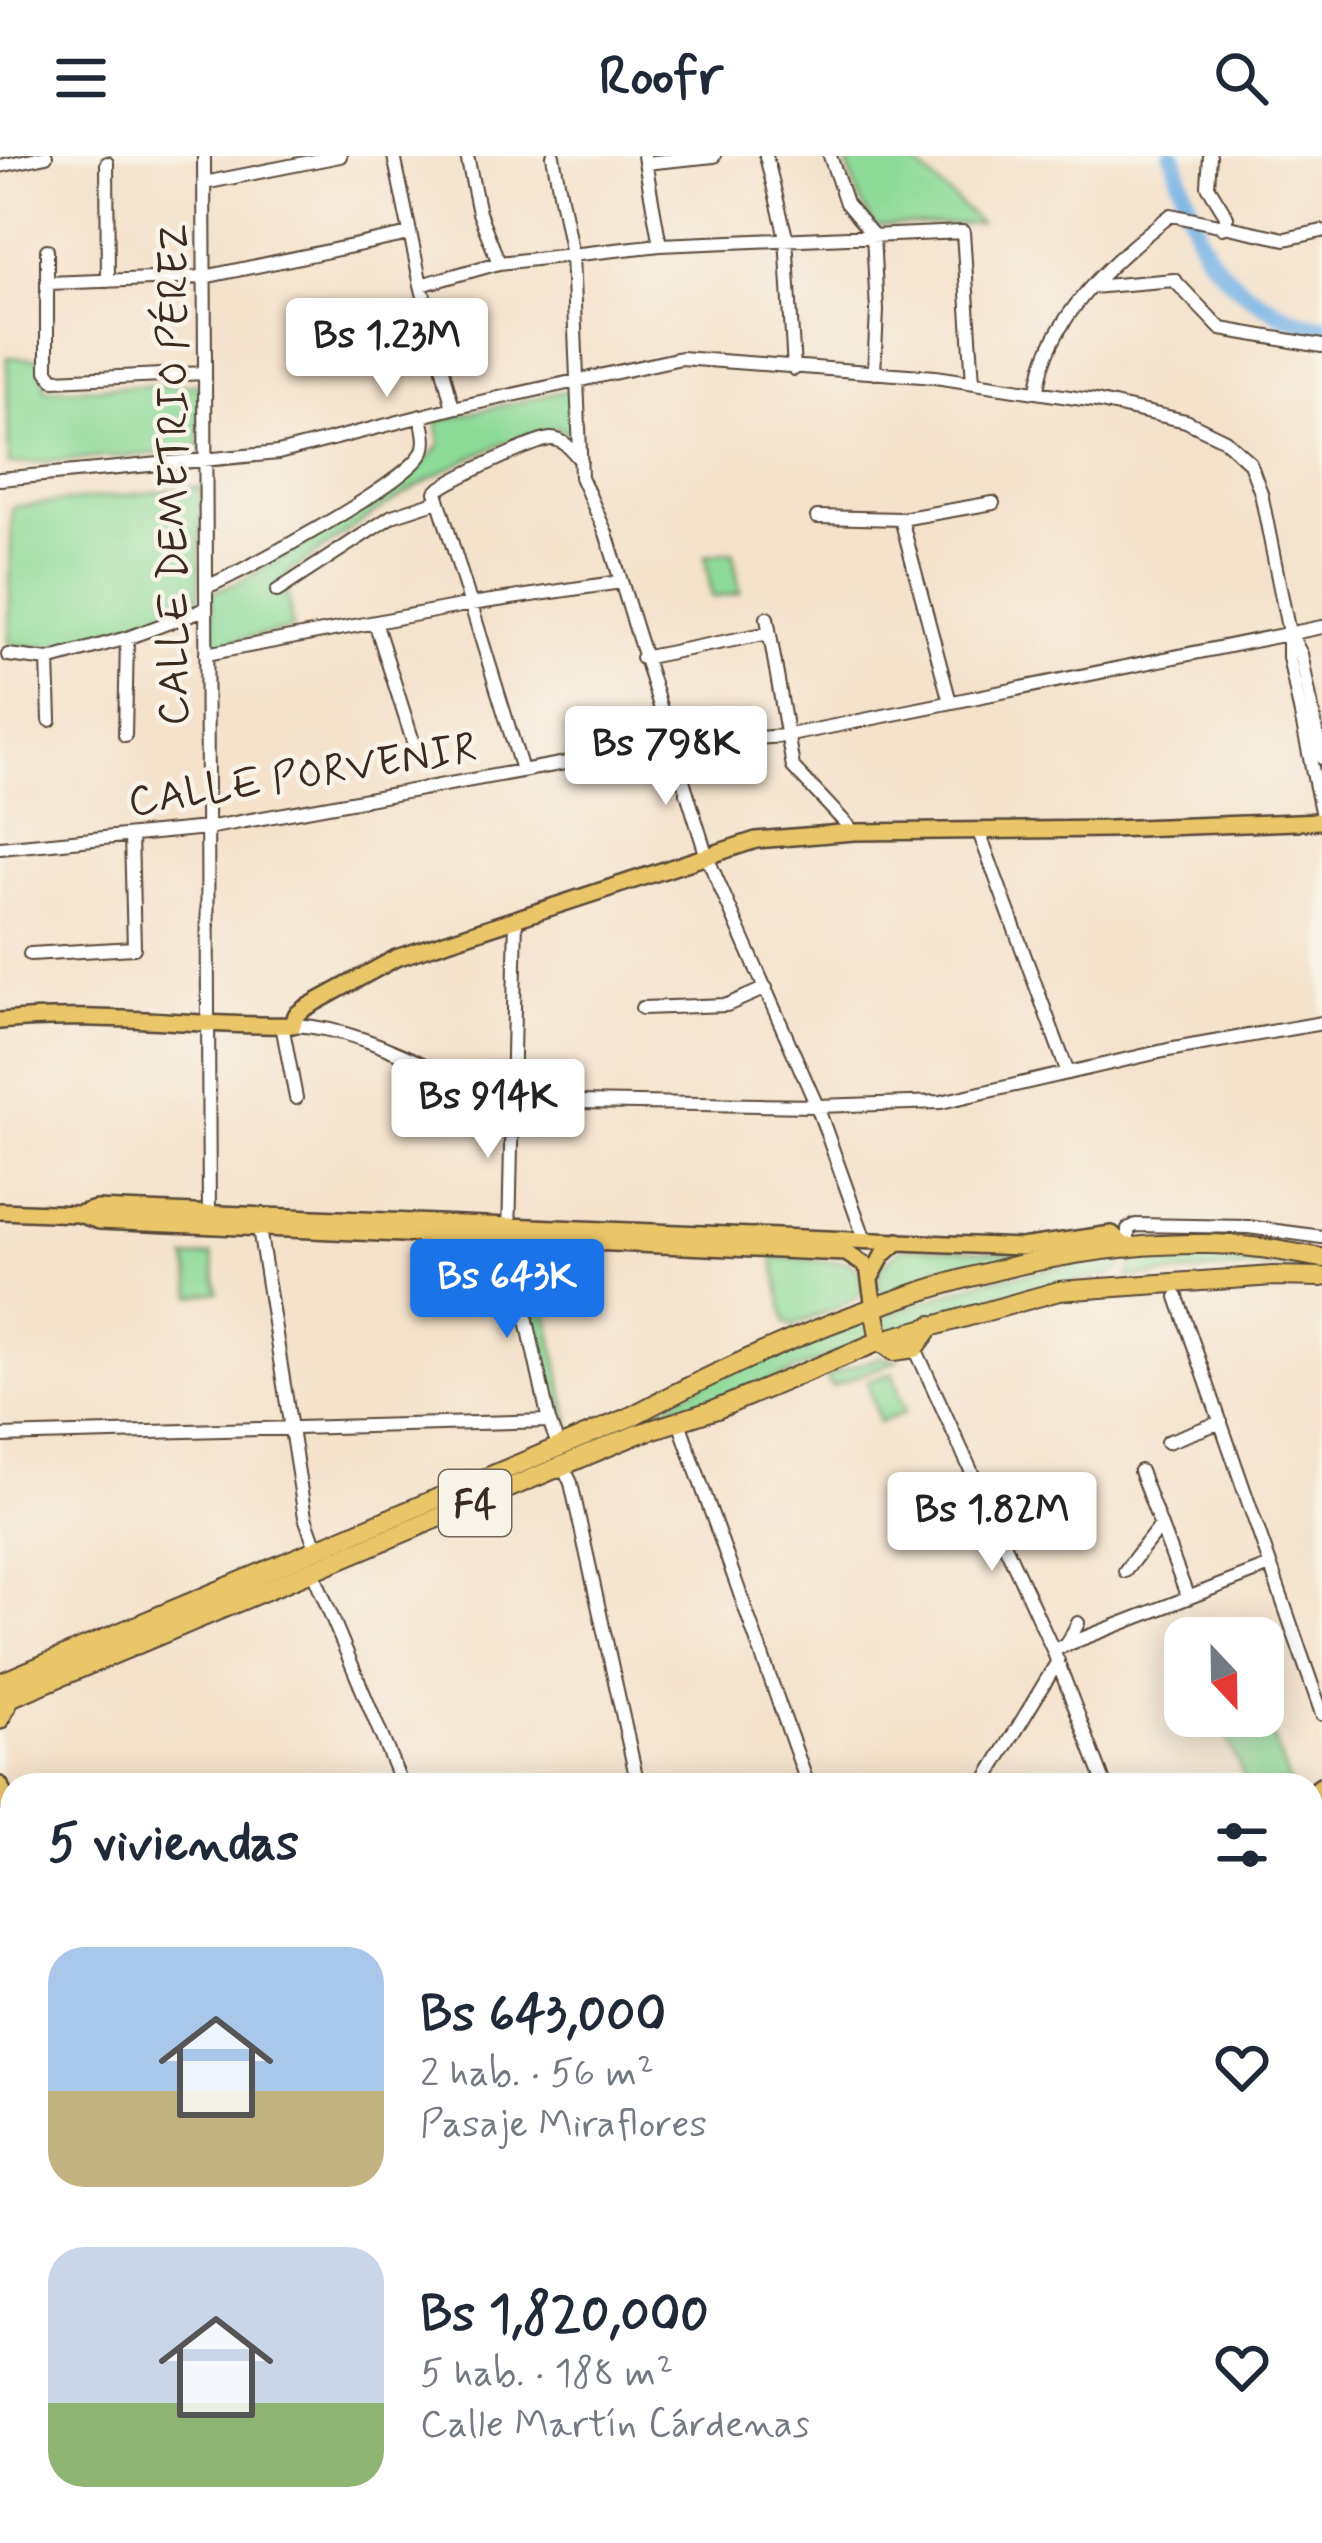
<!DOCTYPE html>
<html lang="es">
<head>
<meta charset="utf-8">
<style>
	body { margin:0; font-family:Mynerve,sans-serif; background:#f6f6f7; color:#1f2937; height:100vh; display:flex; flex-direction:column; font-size:45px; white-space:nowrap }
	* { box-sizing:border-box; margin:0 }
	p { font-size:39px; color:#747a83 }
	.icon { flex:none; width:66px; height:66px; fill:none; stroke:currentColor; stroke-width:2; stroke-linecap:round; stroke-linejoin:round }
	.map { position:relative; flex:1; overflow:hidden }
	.details { position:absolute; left:0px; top:1617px; width:1323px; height:771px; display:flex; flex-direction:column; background:#fff; border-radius:36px 36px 0 0; box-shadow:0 6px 30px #0003 }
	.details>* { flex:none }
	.needle { width:78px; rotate:158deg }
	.fabs { position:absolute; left:1164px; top:1461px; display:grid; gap:24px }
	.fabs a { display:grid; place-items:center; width:120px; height:120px; border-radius:24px; background:#fff; box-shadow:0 6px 30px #0003; font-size:60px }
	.price { position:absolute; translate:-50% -102px; padding:0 27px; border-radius:12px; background:#fff; color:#222; font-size:39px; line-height:78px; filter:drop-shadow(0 3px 6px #0008) }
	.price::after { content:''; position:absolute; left:50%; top:72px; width:36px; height:27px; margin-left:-18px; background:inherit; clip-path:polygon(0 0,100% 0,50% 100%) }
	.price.current { background:#1a73e8; color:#fff }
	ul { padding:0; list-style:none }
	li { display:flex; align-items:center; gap:36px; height:300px; padding:0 48px }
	li span { display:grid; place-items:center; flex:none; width:336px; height:240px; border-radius:36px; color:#555 }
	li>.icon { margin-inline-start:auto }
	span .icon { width:144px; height:144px; fill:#fffc; stroke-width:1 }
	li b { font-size:51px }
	h2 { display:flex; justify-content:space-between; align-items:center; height:144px; padding:0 48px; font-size:51px }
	header { display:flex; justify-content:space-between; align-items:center; height:156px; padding:0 48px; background:#fff; font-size:54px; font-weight:800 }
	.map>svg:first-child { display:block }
</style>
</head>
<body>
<header><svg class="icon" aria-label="menu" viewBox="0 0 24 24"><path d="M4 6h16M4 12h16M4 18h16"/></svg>Roofr<svg class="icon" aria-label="search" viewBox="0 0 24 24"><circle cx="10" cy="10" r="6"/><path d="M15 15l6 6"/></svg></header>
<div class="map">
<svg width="1322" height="2387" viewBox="0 0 1322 2387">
	<defs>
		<pattern id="sand-dots" width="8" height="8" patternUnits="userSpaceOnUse" patternTransform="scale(3)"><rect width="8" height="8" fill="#eeda9e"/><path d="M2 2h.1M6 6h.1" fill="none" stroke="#cdbb88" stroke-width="1.8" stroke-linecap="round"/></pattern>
		<pattern id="garden-dots" width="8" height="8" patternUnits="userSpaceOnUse" patternTransform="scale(3)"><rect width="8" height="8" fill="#8dda98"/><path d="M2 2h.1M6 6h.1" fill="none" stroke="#7bbb83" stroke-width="1.8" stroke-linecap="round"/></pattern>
	</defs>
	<rect width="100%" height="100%" fill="#f7f3e8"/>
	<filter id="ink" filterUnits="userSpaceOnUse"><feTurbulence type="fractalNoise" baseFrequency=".00833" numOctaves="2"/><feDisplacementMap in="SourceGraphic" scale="24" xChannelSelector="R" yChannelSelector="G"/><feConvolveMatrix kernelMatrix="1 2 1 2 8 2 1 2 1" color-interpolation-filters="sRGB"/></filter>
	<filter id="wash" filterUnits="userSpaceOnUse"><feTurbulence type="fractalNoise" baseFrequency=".004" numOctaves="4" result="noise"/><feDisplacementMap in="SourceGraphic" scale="48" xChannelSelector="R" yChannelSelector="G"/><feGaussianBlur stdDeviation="2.7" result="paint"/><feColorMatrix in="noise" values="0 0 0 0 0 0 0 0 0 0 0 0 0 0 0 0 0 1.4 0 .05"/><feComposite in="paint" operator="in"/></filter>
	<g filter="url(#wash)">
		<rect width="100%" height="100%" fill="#f4e2cb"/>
		<!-- green -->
		<path fill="#8dda98" stroke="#64825b" stroke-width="3" d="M844,0H907L980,67L875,70L860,45Z
			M7,201L43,203L45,233L201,228L199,295L9,308Z
			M568,234L574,286L558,271C456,294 370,360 286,419L292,473L213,489L212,436L238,427L407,325L440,289L437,265Z
			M201,331L199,447L52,492L9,488L12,351Z
			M733,396L740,437L712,442L705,400Z
			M911,1091L1041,1098L879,1142L880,1111L902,1092Z
			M521,1093L535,1094L570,1270L561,1272L556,1264Z
			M1219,1095L1322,1107V1113L1268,1110L1128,1122L1135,1098Z
			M212,1099L218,1136L193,1140L187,1103Z
			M1123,1099L1124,1108L1112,1119L1054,1129L883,1178V1163L888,1158L983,1125Z
			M773,1102L848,1106L860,1117L862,1136L850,1146L793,1170L786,1167Z
			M868,1159L873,1182L722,1245L634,1272L632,1268L706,1226Z
			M893,1217L905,1257L879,1266L867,1225Z
			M1263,1553L1290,1629H1247L1218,1560H1263Z
			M1322,1656V1746L1311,1758V1663Z"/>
		<!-- sand -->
		<path fill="url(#sand-dots)" stroke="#94825e" stroke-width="3" d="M1322,1746V1826L1311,1832V1758Z
			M12,2287V2349L0,2372V2306Z"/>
		<!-- garden -->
		<path fill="url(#garden-dots)" stroke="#64825b" stroke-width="3" d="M879,1201L898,1204L831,1231L826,1220Z"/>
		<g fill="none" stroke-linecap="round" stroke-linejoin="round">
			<!-- river -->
			<path stroke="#72b1e5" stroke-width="18" d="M1173,0C1183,29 1190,61 1203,89C1218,123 1285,169 1322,170
				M1311,1802L1322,1795
				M0,2342L12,2322"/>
		</g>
	</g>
	<g filter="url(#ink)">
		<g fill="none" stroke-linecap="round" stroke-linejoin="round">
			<!-- minor casing -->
			<g stroke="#574638" stroke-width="16">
				<path id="minor" d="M204,0L209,1067
					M394,0L421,129L453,252
					M467,0L479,57L499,107
					M553,0L572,99L581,321L606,377L707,701L817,950L865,1084
					M644,0L660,89
					M766,0L786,81L794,213
					M830,0L846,47L873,79L877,155L874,217
					M1210,0L1208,30L1227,61L1222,72
					M107,7L108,125
					M645,7L714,0
					M0,10L46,0
					M204,27L340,0
					M47,94V215L54,224L205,217
					M48,127L204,121L410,78
					M421,129L499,107L660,89L963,76L973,226
					M1091,131L1174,124L1221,173L1322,190
					M1038,235C1045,163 1117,100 1171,59L1285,83L1322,75
					M0,323L278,297L453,252L681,202L935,221L1096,245L1186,265L1225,284L1250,307L1261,337L1289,477V501L1322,660
					M817,361L901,363L993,347
					M901,363L950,546
					M206,431C245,415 404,329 422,297C428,286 423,272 421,260
					M277,435L392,360L438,345
					M767,462L793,611L854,676
					M375,466L416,595
					M1290,478L1301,498L1322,602
					M206,498L471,448L621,426
					M8,499L48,504L127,482L205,453
					M642,502L769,477
					M48,504L50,564
					M125,579L127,482
					M522,614L436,336C444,326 538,283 551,283C565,283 573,296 581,305
					M979,676L1068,917
					M0,692L207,672L670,588L785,580L1322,471
					M516,761L509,1082L549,1265L559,1291
					M30,798L134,792L131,680
					M642,852L727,849L766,832
					M282,869L296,942
					M293,869C374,873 438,923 514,945L817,950L941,946L1168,894L1322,867
					M258,1066L305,1361L317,1395
					M1128,1093V1073L1136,1069L1248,1071L1322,1081
					M1177,1141L1322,1558
					M915,1192L1053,1494L1105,1629
					M679,1266L808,1629
					M0,1280L549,1265
					M1167,1286L1221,1266
					M563,1310L571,1327L638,1629
					M1140,1315L1188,1442
					M1125,1415L1159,1371
					M313,1416L402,1629
					M1067,1488L1078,1467
					M1053,1494L1270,1410
					M983,1629L1058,1505
					M1311,1875L1322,1869
					M0,1949L12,1988
					M0,2022L12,2018
					M0,2247L12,2233
					M0,2349L12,2346
					M120,2376L125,2387
					M707,2376L709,2387
					M821,2376L857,2384L877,2376
					M1108,2376L1137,2387
					M91,2387L111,2376"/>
			</g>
			<!-- major casing -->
			<g stroke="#574638" stroke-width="20">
				<path id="major" d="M0,865C98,855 195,871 293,869L296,859L305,852L396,802L756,684L854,676L1109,673L1322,665
					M0,1055L78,1058L99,1065L846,1097L868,1111L874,1152
					M78,1058L96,1053L1021,1091L1112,1078L1128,1093
					M871,1121L883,1099L899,1085
					M0,1565L8,1550L2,1535
					M0,1629L12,1660
					M1311,1637L1322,1629
					M1311,1654L1322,1647
					M360,2376L361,2387"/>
			</g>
			<!-- highway casing -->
			<g stroke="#574638" stroke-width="22">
				<path id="highway" d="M874,1152L880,1185L894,1195L915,1192L932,1169
					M0,1527L630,1261C797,1172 1011,1085 1204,1088C1244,1088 1283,1095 1322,1102
					M0,1546L638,1278L717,1253L880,1185L1059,1135L1273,1120L1322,1121"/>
			</g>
			<!-- minor -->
			<use href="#minor" stroke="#fff" stroke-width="12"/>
			<!-- major -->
			<use href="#major" stroke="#eac669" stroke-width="15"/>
			<!-- highway -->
			<use href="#highway" stroke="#eac669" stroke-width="18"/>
		</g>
	</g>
	<g text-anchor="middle" stroke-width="9" stroke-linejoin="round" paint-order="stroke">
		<!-- shield labels -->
		<rect fill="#f7f3e8" stroke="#73665b" stroke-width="3" x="439" y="1314" width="72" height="66" rx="9"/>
		<g font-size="39" font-weight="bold" fill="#3b2a1e">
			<text x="475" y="1361">F4</text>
		</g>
		<!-- street labels -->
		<g font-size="42" fill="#3b2a1e" stroke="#f7f3e8">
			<text transform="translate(172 319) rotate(-90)" y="15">CALLE DEMETRIO PÉREZ</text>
			<text transform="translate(302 617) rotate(-9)" y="15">CALLE PORVENIR</text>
		</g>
	</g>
</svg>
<div class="fabs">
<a><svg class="needle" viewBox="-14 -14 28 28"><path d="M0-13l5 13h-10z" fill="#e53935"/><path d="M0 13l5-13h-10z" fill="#747a83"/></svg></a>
</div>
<b class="price" style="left:387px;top:244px">Bs 1.23M</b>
<b class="price" style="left:666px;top:652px">Bs 798K</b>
<b class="price" style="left:488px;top:1005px">Bs 914K</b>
<b class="price current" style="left:507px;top:1185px">Bs 643K</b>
<b class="price" style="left:992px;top:1418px">Bs 1.82M</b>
<section class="details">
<h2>5 viviendas<svg class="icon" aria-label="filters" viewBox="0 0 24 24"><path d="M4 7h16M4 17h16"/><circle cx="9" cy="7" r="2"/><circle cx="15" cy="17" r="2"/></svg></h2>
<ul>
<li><span style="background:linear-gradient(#a9c7e8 60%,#c2b280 0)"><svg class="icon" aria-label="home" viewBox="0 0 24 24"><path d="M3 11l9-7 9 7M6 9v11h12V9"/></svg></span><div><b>Bs 643,000</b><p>2 hab. · 56 m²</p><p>Pasaje Miraflores</p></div><svg class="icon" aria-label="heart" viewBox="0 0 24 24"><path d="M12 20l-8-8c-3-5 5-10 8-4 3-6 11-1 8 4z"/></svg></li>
<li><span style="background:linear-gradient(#c9d6e8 65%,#8fb573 0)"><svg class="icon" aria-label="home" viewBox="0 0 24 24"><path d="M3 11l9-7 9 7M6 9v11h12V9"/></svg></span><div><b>Bs 1,820,000</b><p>5 hab. · 188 m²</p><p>Calle Martín Cárdenas</p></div><svg class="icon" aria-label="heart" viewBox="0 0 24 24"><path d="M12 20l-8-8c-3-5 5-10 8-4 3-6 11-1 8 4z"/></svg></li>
</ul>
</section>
</div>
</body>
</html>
